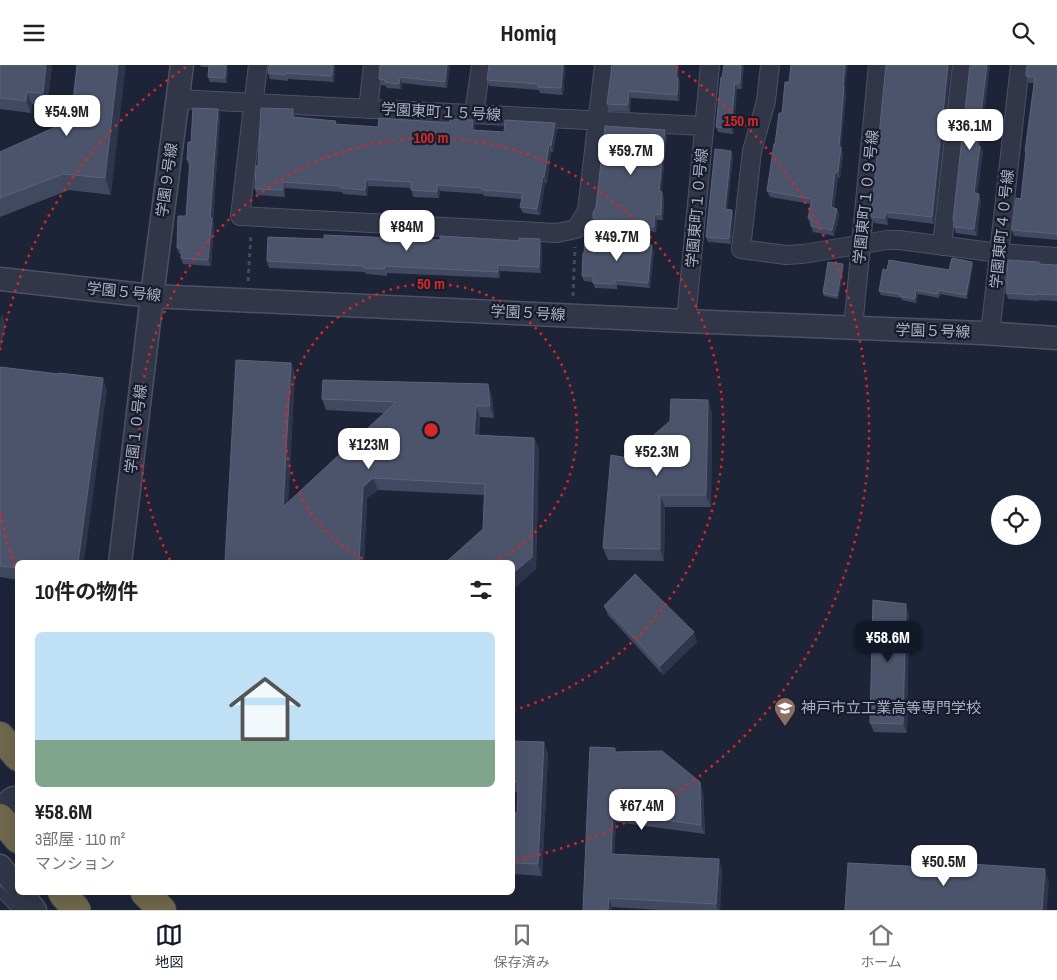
<!DOCTYPE html>
<html lang="ja">
<head>
<meta charset="utf-8">
<style>
	body { margin:0; font-family:"Archivo Narrow","Noto Sans JP",sans-serif; background:#f6f6f6; color:#202124; height:100vh; display:flex; flex-direction:column; font-size:19px; white-space:nowrap }
	* { box-sizing:border-box; margin:0 }
	p { font-size:16px; color:#757577 }
	.icon { flex:none; width:28px; height:28px; fill:none; stroke:currentColor; stroke-width:2; stroke-linecap:round; stroke-linejoin:round }
	.map { position:relative; flex:1; overflow:hidden }
	.side { position:absolute; left:15px; top:495px; width:500px; height:335px; display:flex; flex-direction:column; background:#fff; border-radius:8px; box-shadow:0 5px 20px #0002 }
	.side>* { flex:none }
	.buttons { position:absolute; left:991px; top:430px; display:grid; gap:10px }
	.buttons a { display:grid; place-items:center; width:50px; height:50px; border-radius:50%; background:#fff; box-shadow:0 5px 20px #0002; font-size:25px }
	.price { position:absolute; translate:-50% -42px; padding:0 11px; border-radius:10px; background:#fff; color:#222; font-size:16px; line-height:32px; filter:drop-shadow(0 1px 2px #0008) }
	.price::after { content:''; position:absolute; left:50%; top:30px; width:15px; height:11px; margin-left:-8px; background:inherit; clip-path:polygon(0 0,100% 0,50% 100%) }
	.price.on { background:#111827; color:#fff }
	ul { padding:0; list-style:none }
	li { display:grid; align-content:center; gap:10px; height:265px; padding:0 20px }
	li span { display:grid; place-items:center; height:155px; border-radius:8px; color:#555 }
	li>.icon { margin-inline-start:auto }
	span .icon { width:90px; height:90px; fill:#fffc; stroke-width:1 }
	li b { font-size:21px }
	h2 { display:flex; justify-content:space-between; align-items:center; height:60px; padding:0 20px; font-size:21px }
	header { display:flex; justify-content:space-between; align-items:center; height:65px; padding:0 20px; background:#fff; font-size:22px; font-weight:700 }
	.dock { display:flex; justify-content:space-around; align-items:center; height:70px; border-top:1px solid #e0e0e0; background:#fff; font-size:14px; color:#757577 }
	.dock a { display:grid; justify-items:center; gap:2px }
	.dock .on { color:#111827 }
	.map>svg:first-child { display:block }
</style>
</head>
<body>
<header><svg class="icon" aria-label="menu" viewBox="0 0 24 24"><path d="M4 6h16M4 12h16M4 18h16"/></svg>Homiq<svg class="icon" aria-label="search" viewBox="0 0 24 24"><circle cx="10" cy="10" r="6"/><path d="M15 15l6 6"/></svg></header>
<div class="map">
<svg width="1057" height="845" viewBox="0 0 1057 845">
	<rect width="100%" height="100%" fill="#1d2438"/>
	<g fill="none" stroke-linecap="round" stroke-linejoin="round">
		<!-- service casing -->
		<g stroke="#4c5164" stroke-width="11">
			<path id="service" d="M0,827L16,843V845"/>
		</g>
		<!-- minor casing -->
		<g stroke="#4c5164" stroke-width="20">
			<path id="minor" d="M258,0L240,151L557,168L576,164L587,146L604,0
				M770,0L766,36L752,86L741,184L786,190L803,189L887,175H899L999,188L1057,192
				M178,34L704,61
				M368,44L373,0
				M474,49L481,0
				M942,181L962,0
				M686,256L710,0
				M853,263L878,0
				M990,269L1020,0"/>
		</g>
		<!-- tertiary casing -->
		<g stroke="#4c5164" stroke-width="25">
			<path id="tertiary" d="M0,214L152,231L686,256L983,268L1057,273
				M120,498L152,231L182,0
				M0,744L13,733H18
				M0,801L18,823
				M21,828L35,845"/>
		</g>
		<!-- motorway casing -->
		<g stroke="#393e50" stroke-width="30">
			<path id="motorway" d="M0,671L18,692
				M0,753L18,774
				M145,828L162,845"/>
		</g>
		<!-- path -->
		<path stroke="#3d4f57" stroke-width="3" stroke-dasharray="4 4" stroke-linecap="butt" d="M248,216L251,169
			M573,231L575,182"/>
		<!-- service -->
		<use href="#service" stroke="#313748" stroke-width="9"/>
		<!-- minor -->
		<use href="#minor" stroke="#313748" stroke-width="18"/>
		<!-- tertiary -->
		<use href="#tertiary" stroke="#313748" stroke-width="22"/>
		<!-- motorway -->
		<use href="#motorway" stroke="#6f684d" stroke-width="28"/>
		<!-- motorway-bridge casing -->
		<g stroke="#393e50" stroke-width="30" stroke-linecap="butt">
			<path id="motorway-bridge" d="M62,828L77,845"/>
		</g>
		<!-- motorway-bridge -->
		<use href="#motorway-bridge" stroke="#6f684d" stroke-width="28"/>
	</g>
	<!-- wall -->
	<path fill="#414961" d="M0,0H52L47,40L32,39L31,48L0,44Z
		M77,0L111,130L69,125L0,152V87L71,55Z
		M200,0H228L227,18L210,17L208,12L209,2H201Z
		M269,0H335L334,17L288,14V16L270,14L268,8Z
		M380,0H450L447,23L402,18L401,24L387,23L386,21L381,20L379,14Z
		M564,0L565,3L563,30L540,28L539,25L489,21L487,15Z
		M612,0H679V14L680,19L679,36L631,33L630,47L609,46L607,39Z
		M724,0H744L742,24H737L733,69L718,67L716,62Z
		M886,0H951L934,159L888,153V160L874,158L871,152Z
		M970,0H990L980,81L983,87L977,129L981,135L977,171L956,168L954,162V158L953,155Z
		M1057,0V175L1014,171L1012,165L1021,134L1026,89L1025,86L1034,18H1029L1026,11Z
		M789,17L845,25L846,27L841,83L843,88L840,113L838,112L834,143L837,144L839,150L834,171L813,167L811,161V160L810,159L808,153L811,139L770,132L767,126L775,79Z
		M218,44L220,50L213,156L214,159L211,201L183,199L181,193V189H179L177,183L186,151L190,101H189L187,95L191,77Z
		M293,44L295,53L337,59L378,62L475,61V65L504,67L555,58L557,64L553,87H551L547,118H545L540,150L523,148L520,142L522,134L484,131L483,129L440,126L439,133L413,132L411,123L368,121L367,131L343,129L342,127L285,123V132L257,130L255,124L258,101Z
		M667,70L661,127L664,132L663,155H657L656,167L595,158L593,153Z
		M731,86L733,91L727,144L733,149L731,179L708,177L706,172Z
		M542,181L541,208L500,206V213L387,208V211L366,209L365,207L269,203L267,196Z
		M654,186L650,223L617,220V224L595,223L593,217L584,216L582,211Z
		M972,197L973,201L967,234L940,229L939,233L918,229L916,238L902,235L901,233L881,230L879,226L949,205Z
		M1039,199L1057,200V236L1039,235V236L1008,234L1006,228Z
		M844,202L838,234L824,231L823,228Z
		M291,298L295,310L288,437L384,348L326,345L322,334L492,331L494,353L480,352L479,370L534,373L539,384L536,504L512,525V498L483,464L484,430L378,425L367,433L364,498H225Z
		M0,302L107,325L18,498V515L0,512Z
		M712,347L711,442H665L664,496L608,495L603,483L627,393Z
		M604,541L697,577L663,610L608,550Z
		M909,548L907,668L874,667L870,658Z
		M512,676L548,689L542,811L512,809V747L517,748L518,727L512,726Z
		M617,687L703,726L705,769L616,757L614,789L722,803L720,845H661L612,842V845H583Z
		M456,828H495V830Z"/>
	<!-- shaded-wall -->
	<path fill="#2e354c" d="M46,0H52L47,40L43,28Z
		M118,0H126L111,130L105,113Z
		M226,0H228L227,18L225,13Z
		M333,0H335L334,17L332,11Z
		M447,0H450L447,23L445,17Z
		M563,0H564L565,3L563,30L561,23Z
		M677,0H679V14L680,19L679,36L677,30L676,13Z
		M741,0H744L742,24L740,19Z
		M845,0H848L845,25L846,27L841,83L843,88L840,113L838,107L839,82Z
		M948,0H951L934,159L932,152Z
		M987,0H990L980,81L983,87L977,134L974,128L977,81Z
		M400,12L402,18L401,24L399,19Z
		M735,18L737,24L733,69L731,63Z
		M629,26L631,33L630,47L628,40Z
		M27,27L32,39L31,48L26,36Z
		M218,44L220,50L213,156L214,159L211,201L208,195L210,153Z
		M293,44L295,51V59L293,52Z
		M473,55L475,61L474,71L472,65Z
		M555,58L557,64L553,87L551,81Z
		M665,65L667,70L661,132L659,126Z
		M549,80L551,87L547,118L544,112Z
		M731,86L733,91L727,149L725,144Z
		M835,107L838,112L833,148L831,142Z
		M543,111L545,118L540,150L537,144Z
		M366,114L368,121L367,131L365,125Z
		M283,117L285,123V132L283,125Z
		M438,120L440,126L439,133L437,127Z
		M662,127L664,132L663,155L661,150Z
		M979,129L981,135L977,171L974,164Z
		M837,144L839,150L834,171L832,165Z
		M732,145L733,149L731,179L729,174Z
		M886,147L888,153V160L885,153Z
		M655,149L657,155L656,167L654,162Z
		M540,174L542,181L541,208L539,202Z
		M652,180L654,186L650,223L648,218Z
		M972,197L973,201L967,234L966,230Z
		M843,199L844,202L838,234L837,231Z
		M498,200L500,206V213L498,207Z
		M916,225L918,229L916,238L915,234Z
		M2,249L6,261L0,284V255Z
		M291,298L295,310L287,453L283,442Z
		M103,313L107,325L84,498H78Z
		M488,319L492,331L494,353L490,341Z
		M708,335L712,347L711,442L706,430Z
		M476,341L480,352L478,382L474,370Z
		M534,373L539,384L536,504L512,525V509Z
		M373,413L378,425L367,433L364,498H359L363,422Z
		M660,430L665,442L664,496L660,484Z
		M906,539L909,548L907,668L903,659Z
		M694,567L697,577L663,610L660,601Z
		M544,677L548,689L542,811L538,799Z
		M700,717L703,726L705,769L701,760Z
		M613,748L616,757L614,798L611,789Z
		M719,794L722,803L720,845H718L716,839Z
		M1045,804L1049,816L1047,845H1042Z
		M609,833L612,842V845H608Z"/>
	<!-- building -->
	<path fill="#4c546c" stroke="#5b627a" d="M0,0H46L43,28L27,27L26,36L0,33Z
		M77,0H118L105,113L63,109L0,133V87L71,55Z
		M209,0H226L225,13L208,12Z
		M269,0H333L332,11L286,8V10L268,8Z
		M380,0H447L445,17L400,12L399,19L385,17V15L379,14Z
		M489,0H563L561,23L538,22V19L487,15Z
		M612,0H677L676,13H678L677,30L629,26L628,40L607,39Z
		M724,0H741L740,19L735,18L731,63L716,62L721,12L722,13Z
		M791,0H845L843,21H844L839,82H841L838,107H835L831,142L837,144L832,165L811,161L812,154L808,153L812,134L767,126L774,79H775L779,48H782L785,17H789Z
		M886,0H948L932,152L886,147L885,153L871,152Z
		M970,0H987L977,81H980L974,128L979,129L974,164L954,162V155H953Z
		M1027,0H1057V169L1012,165L1016,133L1021,134L1026,86H1025L1035,12L1026,11Z
		M193,43L218,44L210,153H212L208,195L181,193L182,183H177L178,151H186L190,95H187L188,77H191Z
		M261,43L293,44V52L336,56L335,59L378,62L379,53L450,58V54L473,55L472,65L504,67L505,55L555,58L551,81L549,80L544,112L543,111L537,144L520,142L523,128L482,125V123L438,120L437,127L411,125V117L366,114L365,125L341,123V121L283,117V125L255,124L256,101H258Z
		M605,61L665,65L659,126L662,127L661,150L655,149L654,162L593,153V148L596,142Z
		M715,84L731,86L725,144L732,145L729,174L706,172Z
		M324,170L440,175V171L519,176V173L540,174L539,202L498,200V207L385,201L384,204L364,203V201L267,196L268,172L324,174Z
		M585,177L652,180L648,218L615,215V219L593,218V211H582L583,188H584Z
		M952,193L972,197L966,230L938,225L937,229L916,225L915,234L900,231V229L879,226L883,204L887,205L889,195L949,205Z
		M1008,195L1039,197V199L1057,200V230L1036,229V230L1006,228Z
		M828,197L843,199L837,231L823,228Z
		M236,295L291,298L283,442L396,337L322,334L323,315L488,319L490,341H476L474,370L534,373L532,492L512,509V498H445L483,464L485,419L373,413L363,422L359,498H225Z
		M0,302L59,309V308L103,313L78,498H18V503L0,501Z
		M671,334L708,335L706,430H660V484L603,483L611,390L627,393L670,356Z
		M635,509L694,567L660,601L604,541Z
		M873,535L906,539L903,659L870,658Z
		M512,676L544,677L538,799L512,798V747L517,748L518,717L512,716Z
		M590,682L615,683V687L662,686L700,717L701,760L613,748L611,789L719,794L716,839L609,833L608,845H583Z
		M926,796L1045,804L1042,845H845L848,798L926,802Z"/>
	<!-- distance rings -->
	<g fill="none" stroke="#d62828" stroke-width="2.5" stroke-dasharray="2.5 5">
		<path d="M369 497A146 146 0 1 1 493 497"/>
		<path d="M170 495A292 292 0 1 1 514 645"/>
		<path d="M17 508A438 438 0 0 1 0 445M0 285A438 438 0 0 1 186 2M676 2A438 438 0 0 1 515 795"/>
	</g>
	<!-- icons -->
	<defs>
		<g id="school-pin" transform="scale(1.125)"><path d="M0 17L-7.5 6A9.5 9.5 0 1 1 7.5 6Z" fill="#8d6e63" stroke="#171c2d"/><path d="M0-5L7-2L0 1L-7-2ZM-4 1L0 2.5L4 1V4Q0 6-4 4Z" fill="#fff"/></g>
	</defs>
	<g fill-rule="evenodd">
		<use href="#school-pin" x="785" y="643"/>
	</g>
	<g text-anchor="middle" stroke-width="4.5" stroke-linejoin="round" paint-order="stroke">
		<!-- street labels -->
		<g font-size="15" fill="#abb0c6" stroke="#171c2d">
			<text transform="translate(441 47) rotate(3)" y="5">学園東町１５号線</text>
			<text transform="translate(167 115) rotate(-82)" y="5">学園９号線</text>
			<text transform="translate(866 132) rotate(-84)" y="5">学園東町１０９号線</text>
			<text transform="translate(697 143) rotate(-85)" y="5">学園東町１０号線</text>
			<text transform="translate(1002 164) rotate(-84)" y="5">学園東町４０号線</text>
			<text transform="translate(124 227) rotate(6)" y="5">学園５号線</text>
			<text transform="translate(528 248) rotate(3)" y="5">学園５号線</text>
			<text transform="translate(933 266) rotate(2)" y="5">学園５号線</text>
			<text transform="translate(136 364) rotate(-83)" y="5">学園１０号線</text>
		</g>
		<!-- poi labels -->
		<g font-size="15" fill="#abb0c6" stroke="#171c2d" text-anchor="start">
			<text x="801" y="648">神戸市立工業高等専門学校</text>
		</g>
	</g>
	<circle cx="431" cy="365" r="8" fill="#d62828" stroke="#171c2d" stroke-width="2.5"/>
	<g font-size="15" text-anchor="middle" font-weight="bold" fill="#d62828" stroke="#171c2d" stroke-width="4.5" stroke-linejoin="round" paint-order="stroke">
		<text x="741" y="61">150 m</text>
		<text x="431" y="78">100 m</text>
		<text x="431" y="224">50 m</text>
	</g>
</svg>
<div class="buttons">
<a><svg class="icon" aria-label="locate" viewBox="0 0 24 24"><circle cx="12" cy="12" r="6"/><path d="M12 2v4M12 18v4M2 12h4M18 12h4"/></svg></a>
</div>
<b class="price" style="left:67px;top:72px">¥54.9M</b>
<b class="price" style="left:970px;top:86px">¥36.1M</b>
<b class="price" style="left:631px;top:111px">¥59.7M</b>
<b class="price" style="left:407px;top:187px">¥84M</b>
<b class="price" style="left:617px;top:197px">¥49.7M</b>
<b class="price" style="left:369px;top:405px">¥123M</b>
<b class="price" style="left:657px;top:412px">¥52.3M</b>
<b class="price on" style="left:888px;top:598px">¥58.6M</b>
<b class="price" style="left:642px;top:766px">¥67.4M</b>
<b class="price" style="left:944px;top:822px">¥50.5M</b>
<section class="side">
<h2>10件の物件<svg class="icon" aria-label="filters" viewBox="0 0 24 24"><path d="M4 7h16M4 17h16"/><circle cx="9" cy="7" r="2"/><circle cx="15" cy="17" r="2"/></svg></h2>
<ul>
<li><span style="background:linear-gradient(#bfe0f5 70%,#7fa58c 0)"><svg class="icon" aria-label="home" viewBox="0 0 24 24"><path d="M3 11l9-7 9 7M6 9v11h12V9"/></svg></span><div><b>¥58.6M</b><p>3部屋 · 110 m²</p><p>マンション</p></div></li>
</ul>
</section>
</div>
<nav class="dock">
<a class="on"><svg class="icon" aria-label="map" viewBox="0 0 24 24"><path d="M3 6l6-2 6 2 6-2v14l-6 2-6-2-6 2zM9 4v14M15 6v14"/></svg>地図</a>
<a><svg class="icon" aria-label="saved" viewBox="0 0 24 24"><path d="M7 4h10v16l-5-4-5 4z"/></svg>保存済み</a>
<a><svg class="icon" aria-label="home" viewBox="0 0 24 24"><path d="M3 11l9-7 9 7M6 9v11h12V9"/></svg>ホーム</a>
</nav>
</body>
</html>
